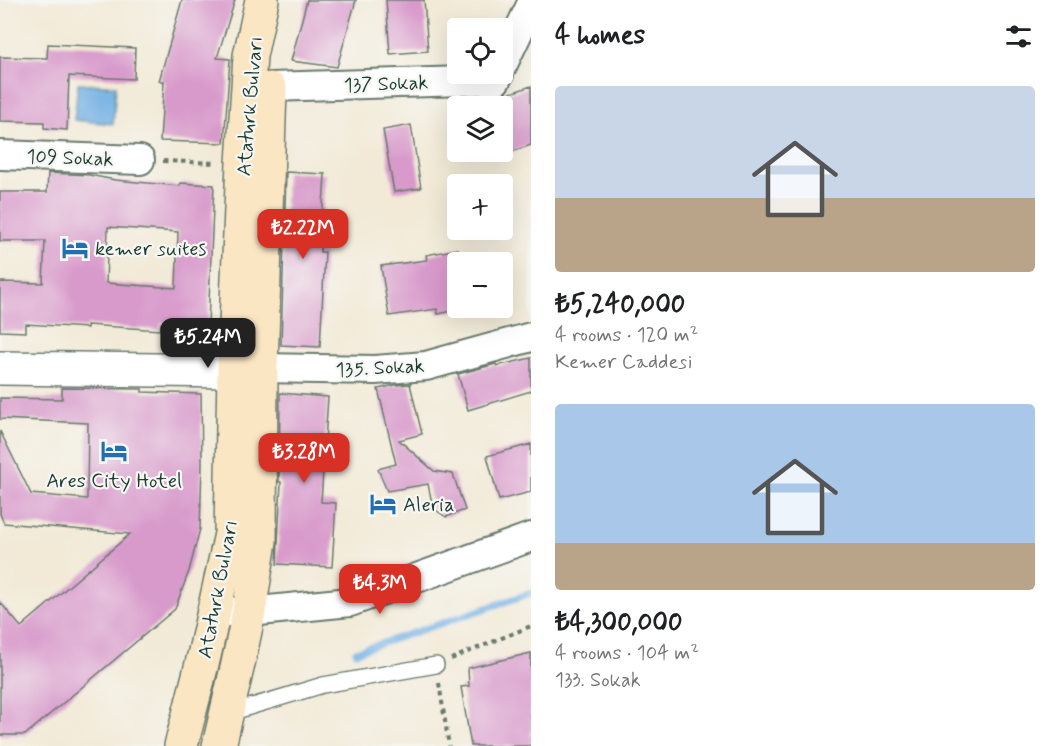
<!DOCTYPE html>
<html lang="en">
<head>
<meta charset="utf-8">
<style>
	body { margin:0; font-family:Mynerve,sans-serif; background:#f2f2f2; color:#202124; height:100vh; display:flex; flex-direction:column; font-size:22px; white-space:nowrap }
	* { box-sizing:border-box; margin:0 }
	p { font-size:20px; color:#757577 }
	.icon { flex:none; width:33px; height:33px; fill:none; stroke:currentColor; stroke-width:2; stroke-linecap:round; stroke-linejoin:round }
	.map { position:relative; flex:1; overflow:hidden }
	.panel { display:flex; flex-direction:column; background:#fff; width:528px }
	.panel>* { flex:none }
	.controls { position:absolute; left:447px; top:18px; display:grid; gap:12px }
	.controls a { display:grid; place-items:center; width:66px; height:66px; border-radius:6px; background:#fff; box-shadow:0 6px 24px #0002; font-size:30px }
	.price { position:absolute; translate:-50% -51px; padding:0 14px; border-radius:12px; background:#d93025; color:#fff; font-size:20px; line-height:39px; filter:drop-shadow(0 2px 3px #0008) }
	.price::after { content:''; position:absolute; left:50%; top:36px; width:18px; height:14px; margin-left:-9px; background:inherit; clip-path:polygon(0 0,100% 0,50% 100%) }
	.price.active { background:#222; color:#fff }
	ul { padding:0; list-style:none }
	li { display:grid; align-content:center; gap:12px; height:318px; padding:0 24px }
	li span { display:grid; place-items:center; height:186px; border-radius:6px; color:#555 }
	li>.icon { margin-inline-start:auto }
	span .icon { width:108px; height:108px; fill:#fffc; stroke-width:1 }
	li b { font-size:26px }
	h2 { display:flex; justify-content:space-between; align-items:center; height:72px; padding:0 24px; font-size:26px }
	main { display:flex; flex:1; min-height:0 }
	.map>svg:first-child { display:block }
</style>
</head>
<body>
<main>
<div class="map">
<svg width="531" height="746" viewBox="0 0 531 746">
	<rect width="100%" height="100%" fill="#f6f6f2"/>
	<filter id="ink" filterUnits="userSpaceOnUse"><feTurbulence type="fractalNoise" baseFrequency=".0167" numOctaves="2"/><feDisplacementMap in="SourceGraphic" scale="12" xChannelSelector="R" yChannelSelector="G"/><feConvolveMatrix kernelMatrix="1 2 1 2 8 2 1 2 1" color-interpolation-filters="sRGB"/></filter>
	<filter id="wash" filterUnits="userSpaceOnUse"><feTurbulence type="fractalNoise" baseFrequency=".008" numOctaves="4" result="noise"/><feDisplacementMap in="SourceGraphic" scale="24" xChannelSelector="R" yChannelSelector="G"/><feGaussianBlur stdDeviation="1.35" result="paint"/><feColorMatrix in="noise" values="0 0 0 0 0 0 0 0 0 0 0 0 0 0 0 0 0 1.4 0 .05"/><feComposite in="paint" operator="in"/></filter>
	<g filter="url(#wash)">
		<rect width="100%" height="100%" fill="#f2ead7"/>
		<!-- water -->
		<path fill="#72b0e4" stroke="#48768c" stroke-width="1.5" d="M78,83L116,86L113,124L74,120Z"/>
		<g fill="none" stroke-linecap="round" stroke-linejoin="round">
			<!-- stream -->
			<path stroke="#72b0e4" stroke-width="7" d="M356,652L531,593"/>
		</g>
		<g id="blocks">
			<!-- building -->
			<path fill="#d89acb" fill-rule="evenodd" d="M182,0H235L217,58L230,59L224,143L160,141L164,81H159Z
				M307,0H356L337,67L291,61Z
				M386,0H424L428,51L390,54Z
				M48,44L135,48L134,79L69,76L67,130L44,128V122L0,121V57L47,58Z
				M531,86V145L502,155V96Z
				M411,125L421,188L394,192L383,130Z
				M286,172L325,174L320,252H325L320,347L281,345Z
				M48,173L89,175L115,180L180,186V183L214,185L208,325L161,323L160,330L87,325V328L26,324V332L0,331V282L43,283L45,241H0V192H47ZM108,227L178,232L176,288L106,283Z
				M458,249V310L438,314L437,309L389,316L381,266L427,260L426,255Z
				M531,358V391L468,410L458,374L496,364L497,366Z
				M410,384L422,434L399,440L434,471L453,474L465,510L446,517L433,508L428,484L387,491L378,469L396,464L378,389L395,385Z
				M62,388L142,389V392L201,394L202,464L200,529L189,571L175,609L25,735H0V602L21,627L130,534L4,523L0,514V431L31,494L87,499L88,423L0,419V398L62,399Z
				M280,393L328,397L321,502L336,503L332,567L277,564L281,482H279Z
				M531,444V492L499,500L487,456Z
				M531,653V746H471L461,687L469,686L468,668Z"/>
		</g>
	</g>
	<g filter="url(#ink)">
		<use href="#blocks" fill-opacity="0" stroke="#697a6d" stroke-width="1.5"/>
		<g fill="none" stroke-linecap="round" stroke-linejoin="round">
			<!-- service casing -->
			<g stroke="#697a6d" stroke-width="18">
				<path id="service" d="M226,714L323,685L436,665"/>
			</g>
			<!-- minor casing -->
			<g stroke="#697a6d" stroke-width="32">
				<path id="minor" d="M502,66L531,5
					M270,87L496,80L499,74
					M0,155L140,160
					M261,368L375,370L426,366L531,337
					M214,612H249L350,602L531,537"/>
			</g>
			<!-- tertiary casing -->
			<g stroke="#697a6d" stroke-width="36">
				<path id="tertiary" d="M0,368L234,371"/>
			</g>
			<!-- secondary casing -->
			<g stroke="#697a6d" stroke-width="36">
				<path id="secondary" d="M181,746L204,656L231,534L234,371L243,163L250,56L262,0
					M219,746L238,664L249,612L260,541L261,368L270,89"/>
			</g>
			<!-- path -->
			<path stroke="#697a6d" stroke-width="4" stroke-dasharray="4.5 4.5" stroke-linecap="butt" d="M163,161L216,163
				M451,659L531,626
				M439,683L449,746"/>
			<!-- service -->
			<use href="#service" stroke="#fff" stroke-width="15"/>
			<!-- minor -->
			<use href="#minor" stroke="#fff" stroke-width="28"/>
			<!-- tertiary -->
			<use href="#tertiary" stroke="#fff" stroke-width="33"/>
			<!-- secondary -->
			<use href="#secondary" stroke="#fbe6c4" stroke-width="33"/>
		</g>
	</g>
	<!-- icons -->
	<defs>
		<g id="hotel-bare" transform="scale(2.07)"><path d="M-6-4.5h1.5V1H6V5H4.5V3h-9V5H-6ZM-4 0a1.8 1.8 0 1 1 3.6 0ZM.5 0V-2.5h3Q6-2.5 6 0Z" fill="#1f6fb2" stroke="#f6f6f2" stroke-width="2.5" paint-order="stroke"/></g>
	</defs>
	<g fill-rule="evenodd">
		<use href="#hotel-bare" x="75" y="248"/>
		<use href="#hotel-bare" x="114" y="451"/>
		<use href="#hotel-bare" x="383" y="504"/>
	</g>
	<g text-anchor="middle" stroke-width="4.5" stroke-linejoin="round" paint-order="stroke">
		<!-- street labels -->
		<g font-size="20" fill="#1f3d34" stroke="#f6f6f2">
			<text transform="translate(386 83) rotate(-2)" y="7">137 Sokak</text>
			<text transform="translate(249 106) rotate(-85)" y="7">Ataturk Bulvarı</text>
			<text transform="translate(70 157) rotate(2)" y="7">109 Sokak</text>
			<text transform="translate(380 367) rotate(-3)" y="7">135. Sokak</text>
			<text transform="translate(217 589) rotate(-79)" y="7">Ataturk Bulvarı</text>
		</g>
		<!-- poi labels -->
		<g font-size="20" fill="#1f3d34" stroke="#f6f6f2" text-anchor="start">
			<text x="95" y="255">kemer suites</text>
			<text x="114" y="487" text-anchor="middle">Ares City Hotel</text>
			<text x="403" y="511">Aleria</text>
		</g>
	</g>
</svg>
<div class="controls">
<a><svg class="icon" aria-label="locate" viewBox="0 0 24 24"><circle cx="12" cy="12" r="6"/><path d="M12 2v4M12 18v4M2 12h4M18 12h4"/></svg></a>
<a><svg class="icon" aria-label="layers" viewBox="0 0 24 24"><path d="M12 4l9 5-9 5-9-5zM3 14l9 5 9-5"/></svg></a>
<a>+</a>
<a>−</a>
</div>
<b class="price" style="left:303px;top:260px">₺2.22M</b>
<b class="price active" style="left:208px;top:369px">₺5.24M</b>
<b class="price" style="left:304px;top:484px">₺3.28M</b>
<b class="price" style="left:380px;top:615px">₺4.3M</b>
</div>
<section class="panel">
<h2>4 homes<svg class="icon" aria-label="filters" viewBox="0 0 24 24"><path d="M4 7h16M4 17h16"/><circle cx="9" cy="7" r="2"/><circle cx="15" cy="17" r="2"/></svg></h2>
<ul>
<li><span style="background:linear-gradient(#c9d6e8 60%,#b9a48a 0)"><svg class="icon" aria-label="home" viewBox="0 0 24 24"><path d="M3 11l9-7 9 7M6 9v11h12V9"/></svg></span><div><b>₺5,240,000</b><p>4 rooms · 120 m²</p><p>Kemer Caddesi</p></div></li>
<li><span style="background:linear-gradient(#a9c7e8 75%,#b9a48a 0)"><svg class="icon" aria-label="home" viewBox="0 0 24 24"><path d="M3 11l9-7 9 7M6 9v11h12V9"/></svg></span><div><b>₺4,300,000</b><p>4 rooms · 104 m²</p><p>133. Sokak</p></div></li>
</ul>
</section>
</main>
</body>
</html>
